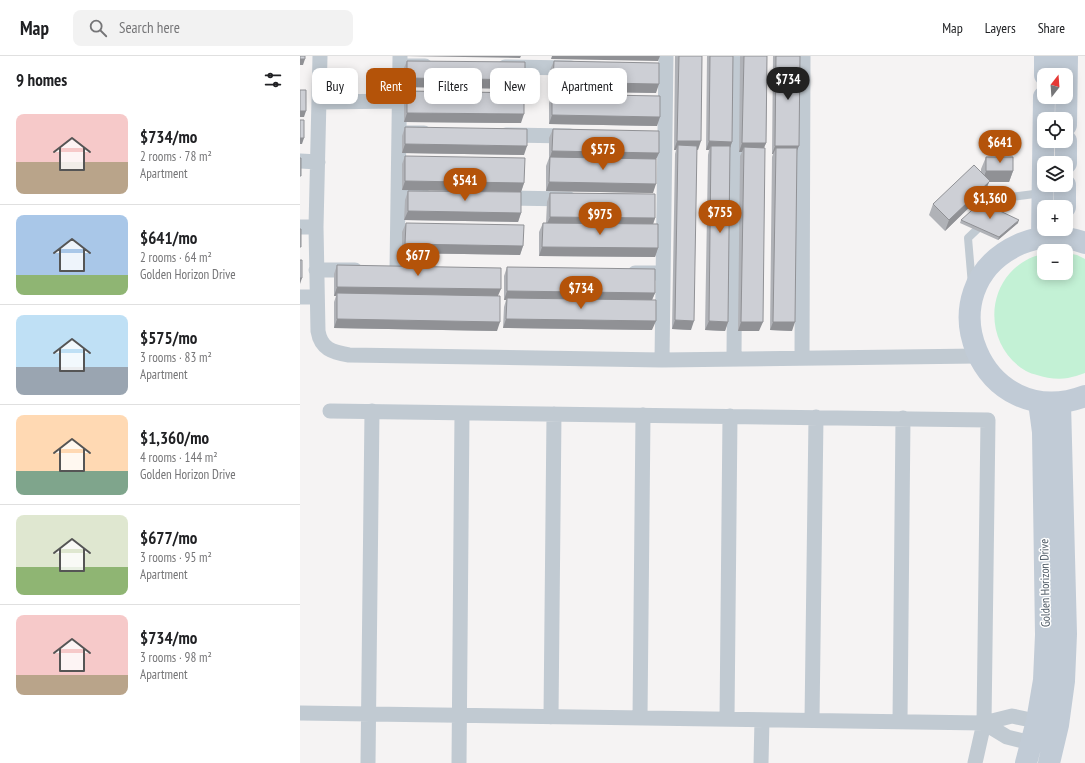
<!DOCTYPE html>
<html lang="en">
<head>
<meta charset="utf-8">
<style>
	body { margin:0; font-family:"PT Sans Narrow",sans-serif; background:#f2f2f2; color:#202124; height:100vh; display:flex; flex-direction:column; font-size:15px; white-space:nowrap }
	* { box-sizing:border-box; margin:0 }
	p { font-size:13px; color:#757577 }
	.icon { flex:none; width:22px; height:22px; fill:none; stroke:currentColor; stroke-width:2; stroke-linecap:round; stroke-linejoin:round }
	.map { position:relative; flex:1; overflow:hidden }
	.drawer { display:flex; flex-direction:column; background:#fff; width:300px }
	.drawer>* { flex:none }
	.banner { position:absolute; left:12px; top:12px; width:380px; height:36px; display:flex; gap:8px }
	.needle { width:26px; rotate:17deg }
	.fabs { position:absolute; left:737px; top:12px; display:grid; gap:8px }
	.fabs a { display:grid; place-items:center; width:36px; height:36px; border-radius:8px; background:#fff; box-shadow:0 2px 10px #0003; font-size:20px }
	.price { position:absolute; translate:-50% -34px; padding:0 9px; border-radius:14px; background:#b45309; color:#fff; font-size:13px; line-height:26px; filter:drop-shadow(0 1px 2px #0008) }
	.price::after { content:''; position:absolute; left:50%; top:24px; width:12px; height:9px; margin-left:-6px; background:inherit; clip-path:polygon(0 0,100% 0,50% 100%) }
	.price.on { background:#222; color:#fff }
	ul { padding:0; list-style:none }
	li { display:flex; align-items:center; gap:12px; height:100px; padding:0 16px }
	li+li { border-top:1px solid #e0e0e0 }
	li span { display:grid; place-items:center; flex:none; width:112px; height:80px; border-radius:8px; color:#555 }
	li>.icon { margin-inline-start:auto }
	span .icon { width:48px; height:48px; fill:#fffc; stroke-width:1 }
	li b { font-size:17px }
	h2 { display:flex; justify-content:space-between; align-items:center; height:48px; padding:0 16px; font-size:17px }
	.pill { padding:0 14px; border-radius:8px; background:#fff; box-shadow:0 2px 10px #0003; font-size:14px; line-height:36px }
	.pill.on { background:#b45309; color:#fff }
	header { display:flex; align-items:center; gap:24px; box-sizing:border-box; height:56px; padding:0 20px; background:#fff; border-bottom:1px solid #e0e0e0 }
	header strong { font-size:19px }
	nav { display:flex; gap:22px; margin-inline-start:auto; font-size:14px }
	.search { width:280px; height:36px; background:#f2f2f2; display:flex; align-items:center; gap:10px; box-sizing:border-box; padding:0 14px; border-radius:8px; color:#757577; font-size:15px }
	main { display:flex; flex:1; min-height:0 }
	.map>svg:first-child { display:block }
</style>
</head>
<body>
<header>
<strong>Map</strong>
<div class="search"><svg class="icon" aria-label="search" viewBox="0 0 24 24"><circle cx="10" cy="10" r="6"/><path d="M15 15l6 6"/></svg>Search here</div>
<nav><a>Map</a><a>Layers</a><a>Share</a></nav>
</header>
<main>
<section class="drawer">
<h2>9 homes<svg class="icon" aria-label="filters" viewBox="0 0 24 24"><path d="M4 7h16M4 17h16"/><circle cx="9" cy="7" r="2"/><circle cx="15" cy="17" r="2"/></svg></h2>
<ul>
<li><span style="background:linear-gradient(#f6c9c9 60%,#b9a48a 0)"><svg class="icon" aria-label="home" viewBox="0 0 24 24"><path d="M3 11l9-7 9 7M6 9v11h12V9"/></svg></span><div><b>$734/mo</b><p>2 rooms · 78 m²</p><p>Apartment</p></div></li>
<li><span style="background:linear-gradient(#a9c7e8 75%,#8fb573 0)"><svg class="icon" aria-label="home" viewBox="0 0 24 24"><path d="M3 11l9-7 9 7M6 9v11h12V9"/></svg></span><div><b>$641/mo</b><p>2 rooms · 64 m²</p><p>Golden Horizon Drive</p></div></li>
<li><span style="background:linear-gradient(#bfe0f5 65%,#9aa5b1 0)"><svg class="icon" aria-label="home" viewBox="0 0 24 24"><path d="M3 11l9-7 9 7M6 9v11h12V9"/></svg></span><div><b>$575/mo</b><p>3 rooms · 83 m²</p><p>Apartment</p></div></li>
<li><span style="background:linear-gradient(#ffd9b3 70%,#7fa58c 0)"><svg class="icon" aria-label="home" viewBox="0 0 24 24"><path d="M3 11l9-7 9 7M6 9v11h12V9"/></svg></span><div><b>$1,360/mo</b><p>4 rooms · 144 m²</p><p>Golden Horizon Drive</p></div></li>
<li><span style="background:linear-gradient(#dfe7d0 65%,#8fb573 0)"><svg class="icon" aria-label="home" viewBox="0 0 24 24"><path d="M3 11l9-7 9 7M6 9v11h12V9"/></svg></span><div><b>$677/mo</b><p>3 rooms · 95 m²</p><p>Apartment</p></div></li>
<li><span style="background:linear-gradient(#f6c9c9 75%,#b9a48a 0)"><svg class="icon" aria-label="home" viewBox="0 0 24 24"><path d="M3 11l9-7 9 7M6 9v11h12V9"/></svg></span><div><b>$734/mo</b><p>3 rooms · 98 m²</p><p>Apartment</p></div></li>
</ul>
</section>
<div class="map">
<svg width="785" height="707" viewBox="0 0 785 707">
	<rect width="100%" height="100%" fill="#f5f3f3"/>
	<!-- green -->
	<path fill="#c3f1d5" d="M766,197L777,199L785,203V317C779,319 773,321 768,322C758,324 746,322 737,319C734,318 729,317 726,315C691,295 684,246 710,217C719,207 731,200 744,198V217H766Z"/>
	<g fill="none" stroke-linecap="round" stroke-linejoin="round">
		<!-- lane -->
		<path stroke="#c1cad2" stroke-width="8" d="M672,229L668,182L711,141L742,137"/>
		<!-- street -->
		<path stroke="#c1cad2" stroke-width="15" d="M20,0L16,171L18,275C21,293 32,296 49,299L362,304L678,300
			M100,10H125
			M205,11L271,12
			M20,46L100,45
			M99,77H124
			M206,79L270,80
			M0,105L18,106
			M98,141H125
			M201,142L269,143
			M0,171H16
			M16,214H55
			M97,214L100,1
			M335,217H363
			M0,241H17
			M502,302L503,0
			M434,303L436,0
			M362,304L366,0
			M30,355L688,364L684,667L675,707
			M0,657L684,667L712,660L745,667
			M251,661L254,358
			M340,662L343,359
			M427,663L430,360
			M512,664L516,361
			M600,665L603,362
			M684,667L707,681L740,689
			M68,707L72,355
			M159,707L162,357
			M461,707L462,664"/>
		<!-- secondary -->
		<path stroke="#c1cbd6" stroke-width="22" d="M745,19V0
			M766,69L767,0
			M766,107V85
			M765,151V129
			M742,181L744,41
			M785,187C764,179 741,179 720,188C621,232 682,379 785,340
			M726,707L737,665L744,624L746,579L743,376L739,346
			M749,707L758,669L764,625L766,578L760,347"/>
	</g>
	<!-- wall -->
	<path fill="#b0b2b7" d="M375,0H402L397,94L391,274L372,273L375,98L376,94H374Z
		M407,0H433L432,86L430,91L428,266L425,275L405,274L408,99L409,94H406Z
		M440,0H467L466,87L464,92L459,275H438L440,100L442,96H439Z
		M473,0H500L492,275L470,274L472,101L473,98H472Z
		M107,5L222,33L103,31V14Z
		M254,5L356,37L250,35V14Z
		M107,35L221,67L104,66V44Z
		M252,38L357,70L249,68V47Z
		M105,71L224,99L102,97V80Z
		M253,73L356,103L353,137L246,135V110L249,102V82Z
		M105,100L224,127L221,136L102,134V108Z
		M686,101L713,115L709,126H689L685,136L645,175L629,159L633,148L681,116V113Z
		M108,135L221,157L218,166L104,164L105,144Z
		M250,137L355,162L353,168L358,192L355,201L239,200V176L243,167H246L247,146Z
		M661,164L718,167L698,184L660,167Z
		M106,167L223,190L220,199L102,197V176Z
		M37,209L198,240L197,275L34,272V246L36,240H34V218Z
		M207,211L355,237L352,244V274L203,272L204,251L206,244H204V220Z"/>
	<!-- shaded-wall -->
	<path fill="#909195" d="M103,0H221L220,2Z
		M252,0H360L358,5L251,3Z
		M0,3H5L3,9H0Z
		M107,22L225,24L222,33L103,31Z
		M253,26L359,28L356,37L250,35Z
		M0,55H6L4,61H0Z
		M107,57L224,58L221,67L104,66Z
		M252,59L360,61L357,70L249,68Z
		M0,82H4L2,88H0Z
		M377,85H401L398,94L378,89L376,94H374Z
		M409,85L432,86L429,95L411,90L409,94H406Z
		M442,87H466L462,96L444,91L442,96H439Z
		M105,88L227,90L224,99L102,97Z
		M475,90H499L495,99L476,92L473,98H472Z
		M252,95L359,97L355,106L249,104Z
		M686,115H713L709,126H689L685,136L645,175L649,164L682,126Z
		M105,125L224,127L221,136L102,134Z
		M249,126L356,128L353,137L246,135Z
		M108,155L221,157L218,166L104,164Z
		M250,161L355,162L352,171L246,170Z
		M719,164L718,167L698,184L699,181Z
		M105,188L223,190L220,199L102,197Z
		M242,191L358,192L355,201L239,200Z
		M0,222H2L0,228Z
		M37,231L201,233L197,242L37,237L36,240H34Z
		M207,235L355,237L351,246L207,242L206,244H204Z
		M37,263L200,266L197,275L34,272Z
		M206,263L356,265L352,274L203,272Z
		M375,264L394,265L391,274L372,273Z
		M409,265L428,266L425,275L405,274Z
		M441,266H463L459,275H438Z
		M473,266H495L492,275L470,274Z"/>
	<!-- building -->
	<path fill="#cdcfd5" stroke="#909195" d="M0,0H5V3H0Z
		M379,0H402L401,85H377Z
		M410,0H433L432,86L409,85Z
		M444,0H467L466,87H442Z
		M476,0H500L499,90H475Z
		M107,5L225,6V24L107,22Z
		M254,5L359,7V28L253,26Z
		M0,34H6V55H0Z
		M107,35L224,37V58L107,57Z
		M252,38L360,40V61L252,59Z
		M0,64H4V82H0Z
		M105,71L227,73V90L105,88Z
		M253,73L359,75V97L252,95Z
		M378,89L397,90L394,265L375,264Z
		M411,90H430L428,266L409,265Z
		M444,91L465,92L463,266H441Z
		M476,92H497L495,266H473Z
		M105,100L225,102L224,127L105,125Z
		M250,101L356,103V128L249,126Z
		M686,101H713V115H686Z
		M0,102H1V120H0Z
		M674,109L690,125L649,164L633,148Z
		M108,135L221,136V157L108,155Z
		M250,137L355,138V162L250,161Z
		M681,146L719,164L699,181L661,164Z
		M106,167L224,169L223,190L105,188Z
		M243,167L358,168V192L242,191Z
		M0,173H1V191H0Z
		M0,204H2V222H0Z
		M37,209L201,212V233L37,231Z
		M207,211L355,213V237L207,235Z
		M37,237L200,240V266L37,263Z
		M207,242L356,244V265L206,263Z"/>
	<g text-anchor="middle" stroke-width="3" stroke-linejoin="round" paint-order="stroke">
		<!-- street labels -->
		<g font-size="12" fill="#4a5661" stroke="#fff">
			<text transform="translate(745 527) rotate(-91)" y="4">Golden Horizon Drive</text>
		</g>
	</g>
</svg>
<div class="fabs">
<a><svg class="needle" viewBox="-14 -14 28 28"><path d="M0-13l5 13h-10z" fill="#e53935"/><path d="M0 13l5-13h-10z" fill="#757577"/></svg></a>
<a><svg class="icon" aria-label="locate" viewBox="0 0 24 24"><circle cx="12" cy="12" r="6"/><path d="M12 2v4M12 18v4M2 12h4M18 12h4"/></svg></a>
<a><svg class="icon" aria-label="layers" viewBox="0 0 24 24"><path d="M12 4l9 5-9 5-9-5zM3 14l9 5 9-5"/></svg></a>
<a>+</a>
<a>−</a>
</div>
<b class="price on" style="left:488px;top:45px">$734</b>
<b class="price" style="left:700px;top:108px">$641</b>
<b class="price" style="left:303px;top:115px">$575</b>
<b class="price" style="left:165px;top:146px">$541</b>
<b class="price" style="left:690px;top:164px">$1,360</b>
<b class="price" style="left:420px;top:178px">$755</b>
<b class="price" style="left:300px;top:180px">$975</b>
<b class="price" style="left:118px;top:221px">$677</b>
<b class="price" style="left:281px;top:254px">$734</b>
<div class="banner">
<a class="pill">Buy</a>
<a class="pill on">Rent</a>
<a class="pill">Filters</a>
<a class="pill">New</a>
<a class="pill">Apartment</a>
</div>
</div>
</main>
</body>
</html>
